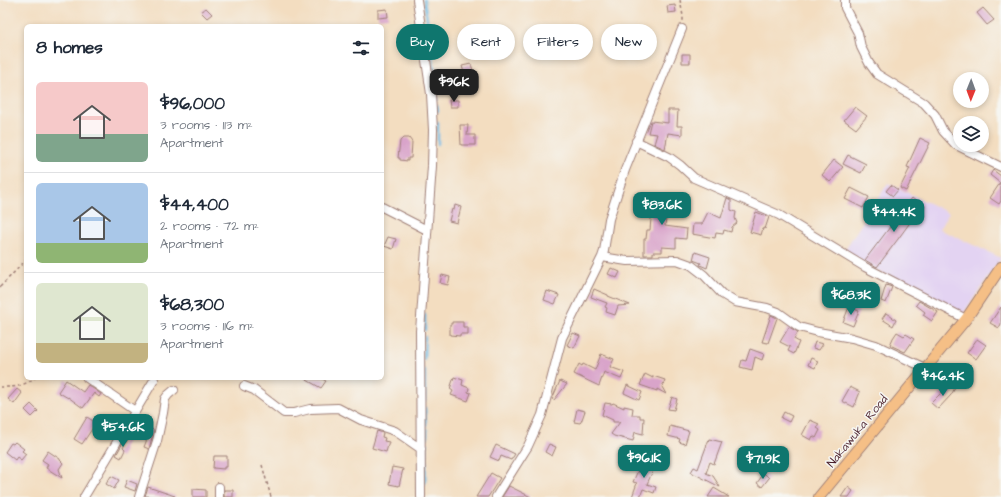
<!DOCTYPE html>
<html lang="en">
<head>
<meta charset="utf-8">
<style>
	body { margin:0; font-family:"Architects Daughter",sans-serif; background:#f2f2f3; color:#1f2937; height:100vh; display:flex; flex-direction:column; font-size:15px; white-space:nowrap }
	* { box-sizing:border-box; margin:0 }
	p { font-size:13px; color:#747a83 }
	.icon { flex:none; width:22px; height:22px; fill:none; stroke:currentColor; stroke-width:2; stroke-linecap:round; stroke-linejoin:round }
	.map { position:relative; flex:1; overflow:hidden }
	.details { position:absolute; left:24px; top:24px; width:360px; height:356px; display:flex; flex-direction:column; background:#fff; border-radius:6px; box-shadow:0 2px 6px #0003 }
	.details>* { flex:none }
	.top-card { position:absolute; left:396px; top:24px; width:380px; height:36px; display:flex; gap:8px }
	.needle { width:26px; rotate:181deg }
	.tools { position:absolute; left:953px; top:72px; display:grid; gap:8px }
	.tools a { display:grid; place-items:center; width:36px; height:36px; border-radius:50%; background:#fff; box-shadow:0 2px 6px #0003; font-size:20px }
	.price { position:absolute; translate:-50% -34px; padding:0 9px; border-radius:8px; background:#0f766e; color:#fff; font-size:13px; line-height:26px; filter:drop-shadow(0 1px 2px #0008) }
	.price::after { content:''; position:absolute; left:50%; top:24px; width:12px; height:9px; margin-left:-6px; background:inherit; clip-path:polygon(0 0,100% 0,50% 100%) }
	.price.selected { background:#222; color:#fff }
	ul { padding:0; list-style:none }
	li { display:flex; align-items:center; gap:12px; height:100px; padding:0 12px }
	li+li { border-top:1px solid #e0e1e3 }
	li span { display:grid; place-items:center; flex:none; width:112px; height:80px; border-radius:6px; color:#555 }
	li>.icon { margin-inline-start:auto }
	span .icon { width:48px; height:48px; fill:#fffc; stroke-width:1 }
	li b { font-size:17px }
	h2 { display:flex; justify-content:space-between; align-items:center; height:48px; padding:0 12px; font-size:17px }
	.chip { padding:0 14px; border-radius:18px; background:#fff; box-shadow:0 2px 6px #0003; font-size:14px; line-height:36px }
	.chip.selected { background:#0f766e; color:#fff }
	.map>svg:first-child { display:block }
</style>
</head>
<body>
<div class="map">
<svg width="1001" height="497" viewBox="0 0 1001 497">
	<rect width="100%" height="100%" fill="#f6f6f2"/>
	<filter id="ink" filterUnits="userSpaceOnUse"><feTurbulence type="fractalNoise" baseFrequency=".025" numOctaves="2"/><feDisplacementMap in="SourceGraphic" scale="8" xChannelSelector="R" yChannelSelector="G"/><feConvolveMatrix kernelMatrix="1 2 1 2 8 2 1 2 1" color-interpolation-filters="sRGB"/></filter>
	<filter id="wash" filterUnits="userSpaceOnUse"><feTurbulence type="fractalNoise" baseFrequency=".012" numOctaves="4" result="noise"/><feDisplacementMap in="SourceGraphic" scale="16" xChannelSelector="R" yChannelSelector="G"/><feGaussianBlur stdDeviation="0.9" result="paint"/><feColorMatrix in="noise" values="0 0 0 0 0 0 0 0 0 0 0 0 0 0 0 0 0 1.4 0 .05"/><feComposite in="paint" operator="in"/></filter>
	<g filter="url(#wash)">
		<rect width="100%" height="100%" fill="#f3ddc0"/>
		<!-- built -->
		<path fill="#e3d3f2" d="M888,183L949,213L939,229L1001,258L963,314L873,268L844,251Z"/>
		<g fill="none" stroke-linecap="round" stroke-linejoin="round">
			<!-- stream -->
			<path stroke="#68b8e3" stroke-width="2.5" d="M424,0L433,57L437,100
				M437,106L438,111
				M438,122V144
				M425,330V315
				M424,359L425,337
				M425,370V401
				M425,408L426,425
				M427,429V438
				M425,483L427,444"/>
		</g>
		<g id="blocks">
			<!-- building -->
			<path fill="#d9a4ca" d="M675,5L676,12L668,13L667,6Z
				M206,8L212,14L207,18L201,12Z
				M983,8L994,20L987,25L977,13Z
				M387,9L388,17L378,18V10Z
				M407,26L410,37L404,38L401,28Z
				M682,54H690V63H682Z
				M471,64L476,80L473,81V84L465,85L464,76H465L462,66Z
				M449,100H458V107H450Z
				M855,107L867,116L856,129L844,120Z
				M668,110H678L677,126H682V135L668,133L665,149L654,144L657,134L648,133L651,121L668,123Z
				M460,125H468L467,135H475V145H461Z
				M403,138H409L412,142L411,158H408V161L400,160V158H398L400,141Z
				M920,138L930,143L906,191L900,188L910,168L907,167Z
				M848,155L866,164L861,173L843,164Z
				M834,160L843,167L830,182L822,175Z
				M993,170L1001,176V201L999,204L990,198L1000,183L990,175Z
				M891,185L898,190L893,196L886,191Z
				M851,188L869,197L863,208L845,199Z
				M647,196L679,200L678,212L667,211L665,226L687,229L686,239L676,238V248L662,247V252H653V255H644V239H646L647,230H650L652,207H645V200L647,201Z
				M727,198L731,200V210L736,212L735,218L737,223L732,227L731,232L724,230L723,234L716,233L715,238L692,234L693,224H702L708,212L721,218Z
				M912,198L922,206L898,239L877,267L865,260Z
				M455,205L461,207L457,223L449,221L452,209L454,210Z
				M756,212L769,217L765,229L763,228L761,235L750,232Z
				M388,237L396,239L393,249L384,246Z
				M695,252L710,257L707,268L700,265L701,263L693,260Z
				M611,268L620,272L617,278L608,274Z
				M442,275L450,277L448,285L440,283Z
				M886,285L892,287L886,303L881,301Z
				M594,289L608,295V296L630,305L618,306L615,315L606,312L607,308L605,307L607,303L591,297Z
				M547,291L559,295L555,304L544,300Z
				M919,301L938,312L932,321L923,315L925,312L916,305Z
				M849,307L859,311L853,326L843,322Z
				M1001,307V324L999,328L990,323Z
				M886,313L896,320L893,326L882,319Z
				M771,315L777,318L768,343L762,342Z
				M452,322H463V327H468V334H460V336L450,335V324H452Z
				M789,327L798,332L794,339L799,342L794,354L788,351L790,347L780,342Z
				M897,332L904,336L906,334L914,339L905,352L890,345L893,338Z
				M573,333L580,336L574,348L567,345Z
				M977,339L986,345L976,359L967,353Z
				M815,342L823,344L819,350L813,348Z
				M750,349L764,354L762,360L755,357L752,370L740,367L742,360L746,361Z
				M601,354L614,359L610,367L624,372L621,379L604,372L599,386L574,374L579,364L582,366L583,364L595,370Z
				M811,358L818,361L815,368L808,365Z
				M645,374L653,378V376L665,380L662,387L666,394L657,389V391L640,385Z
				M454,377L463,380L462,385L469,388L468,392L471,393L468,401L451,395L453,391L450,389Z
				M305,379H322L326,381L321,388Z
				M66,380L83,392L88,385L101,394L99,397L94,393L83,408L68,397V398L58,392Z
				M560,381L567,384L554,400L552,399Z
				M949,384L955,388L951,395L938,409L931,403L942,392L943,393Z
				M627,385L642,392L639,400L624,393Z
				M850,387L860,392L854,407L842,401Z
				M17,389L22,393L14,404L8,399Z
				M672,397L677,399L674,410L668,409Z
				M605,403L612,404L613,403L624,408V406L633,408L632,415H640V418H644L643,434L635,432L633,441L614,436L611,434L620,422H613V420L602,415Z
				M31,404L38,411L32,417L25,410Z
				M577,409L585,411L581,422L580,423L574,422Z
				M784,412L792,416L789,422L781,418Z
				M87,417L96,423L82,444L74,439Z
				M810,420L819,424L817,428L820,430L816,438L813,436L811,440L802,435Z
				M670,426L689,431L685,444L679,442L680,439L668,436Z
				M151,429L154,430L149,449L144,447Z
				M377,431L383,433L382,437L385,438L384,441L389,442L386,452L372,448Z
				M128,434L130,435L123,448L125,450L121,458L116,455Z
				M709,439L722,442L714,464L710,462L706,473L713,476L720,487L691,472L694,467L698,469Z
				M15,442L24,449L22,451L26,454L21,460L17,457L15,460L5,452L11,443L13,444Z
				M549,444L556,447L552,456L545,452Z
				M496,445L515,454L511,460L501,456L499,461L490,457Z
				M48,451L60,459V460L63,463L59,469L62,478L46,468L48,464L42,460Z
				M214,456H227V467H224V469L213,468Z
				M642,461L655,466L647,484L656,487L654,493L643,489L640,497H632L637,483L633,482Z
				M392,467L403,469L399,486L389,484Z
				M491,473L500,478L488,497H476Z
				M764,473L769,478L762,487L757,483Z
				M111,476L119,480L114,489L106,484Z
				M127,480L137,484L135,491L124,487Z
				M509,486L531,497H502Z
				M148,487L175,496V497L145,496Z
				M848,487L853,491L849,497H841Z
				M714,488L729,497H708Z
				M193,489L206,490V497H193Z
				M224,490H233V497H224Z"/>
		</g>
	</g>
	<g filter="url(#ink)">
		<use href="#blocks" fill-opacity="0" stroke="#9e7e76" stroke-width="1"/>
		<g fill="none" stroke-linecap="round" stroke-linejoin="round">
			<!-- minor casing -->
			<g stroke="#9e7e76" stroke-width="10">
				<path id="minor" d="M417,0L431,94L433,130L432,166L420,331L421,497
					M845,0V8L858,33L861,47L869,63L877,74L924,103L935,115L943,131L956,145L1001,167
					M636,141L669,157L680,165L694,178L779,215L865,267L966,319
					M382,207L427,230
					M602,257L627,261L677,260L691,265L704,275L722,294L735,302L767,308L778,312L799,327L818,332L852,338L876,345L925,368
					M87,378L135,411
					M244,386L254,390L284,413H294L310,409L338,408L361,420L395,431L421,449
					M219,487V497
					M84,497L154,380
					M139,497L157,441L163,413L165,399L168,395L174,390
					M496,497L528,446L542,415L562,338L602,257L604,251L609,219L625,170L682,29"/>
			</g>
			<!-- major casing -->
			<g stroke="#9e7e76" stroke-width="12">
				<path id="major" d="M819,497L966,319L1001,267"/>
			</g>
			<!-- path -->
			<path stroke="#9e7e76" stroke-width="1.5" stroke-dasharray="3 3" stroke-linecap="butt" d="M680,0L683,16V22
				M0,287L26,260
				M0,387C17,387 20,387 35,378
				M262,465L271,497"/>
			<!-- minor -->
			<use href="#minor" stroke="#fff" stroke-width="8"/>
			<!-- major -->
			<use href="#major" stroke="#f5bf86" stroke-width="10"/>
		</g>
	</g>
	<g text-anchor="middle" stroke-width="3" stroke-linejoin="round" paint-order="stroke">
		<!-- street labels -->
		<g font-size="12" fill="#4a1f2b" stroke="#f6f6f2">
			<text transform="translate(857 431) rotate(-51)" y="4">Nakawuka Road</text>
		</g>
	</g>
</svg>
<div class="tools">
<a><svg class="needle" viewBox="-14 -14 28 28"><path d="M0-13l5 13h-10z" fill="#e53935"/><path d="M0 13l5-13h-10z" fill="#747a83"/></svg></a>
<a><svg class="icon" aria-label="layers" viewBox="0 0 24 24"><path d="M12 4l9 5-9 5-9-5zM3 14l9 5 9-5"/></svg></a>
</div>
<b class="price selected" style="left:454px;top:103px">$96K</b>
<b class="price" style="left:662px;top:226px">$83.6K</b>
<b class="price" style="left:894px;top:233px">$44.4K</b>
<b class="price" style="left:851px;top:316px">$68.3K</b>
<b class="price" style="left:943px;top:397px">$46.4K</b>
<b class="price" style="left:123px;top:448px">$54.6K</b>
<b class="price" style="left:644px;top:479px">$96.1K</b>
<b class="price" style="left:763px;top:480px">$71.9K</b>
<div class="top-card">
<a class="chip selected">Buy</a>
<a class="chip">Rent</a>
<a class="chip">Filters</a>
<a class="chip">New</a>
</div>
<section class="details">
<h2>8 homes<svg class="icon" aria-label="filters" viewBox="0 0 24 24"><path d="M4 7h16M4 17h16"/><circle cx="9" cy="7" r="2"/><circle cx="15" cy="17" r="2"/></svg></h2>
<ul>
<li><span style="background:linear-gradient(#f6c9c9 65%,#7fa58c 0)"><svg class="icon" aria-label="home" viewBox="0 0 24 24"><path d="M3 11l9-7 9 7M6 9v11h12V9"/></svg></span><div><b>$96,000</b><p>3 rooms · 113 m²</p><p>Apartment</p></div></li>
<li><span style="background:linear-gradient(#a9c7e8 75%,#8fb573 0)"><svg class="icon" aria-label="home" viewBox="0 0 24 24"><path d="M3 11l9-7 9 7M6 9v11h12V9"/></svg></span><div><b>$44,400</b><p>2 rooms · 72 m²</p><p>Apartment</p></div></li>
<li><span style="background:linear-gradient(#dfe7d0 75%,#c2b280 0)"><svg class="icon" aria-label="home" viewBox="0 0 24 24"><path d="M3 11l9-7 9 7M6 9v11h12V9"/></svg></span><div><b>$68,300</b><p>3 rooms · 116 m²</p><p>Apartment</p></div></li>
</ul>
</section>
</div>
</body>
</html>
